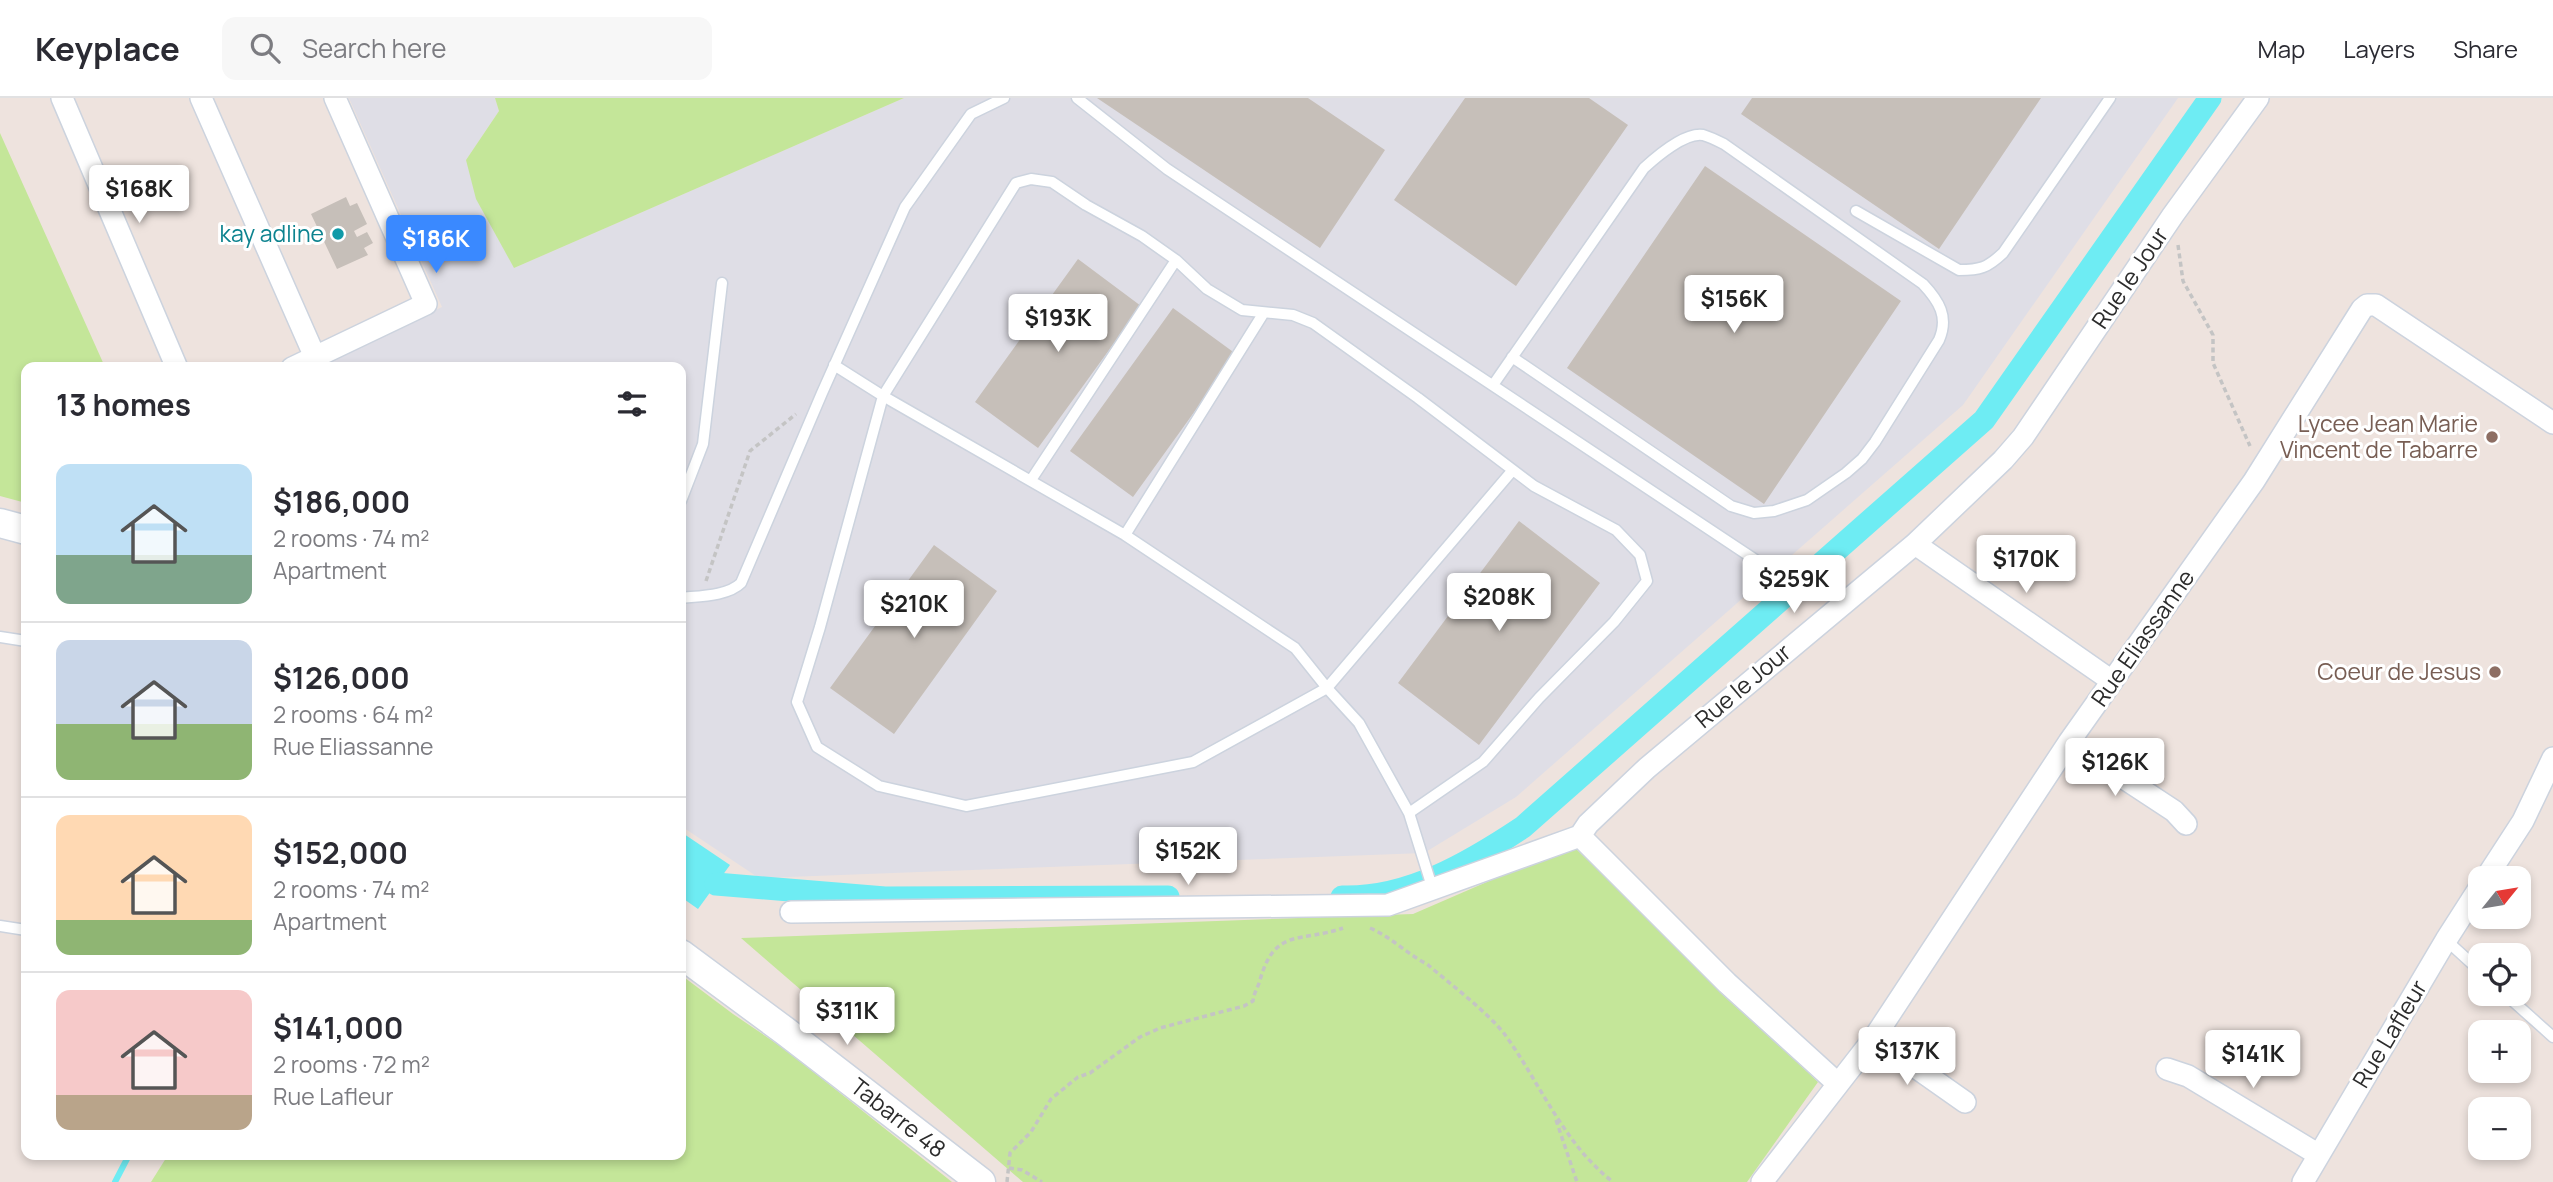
<!DOCTYPE html>
<html lang="en">
<head>
<meta charset="utf-8">
<style>
	body { margin:0; font-family:Manrope,sans-serif; background:#f7f7f7; color:#2b2b33; height:100vh; display:flex; flex-direction:column; font-size:26px; white-space:nowrap }
	* { box-sizing:border-box; margin:0 }
	p { font-size:23px; color:#7c7c81 }
	.icon { flex:none; width:38px; height:38px; fill:none; stroke:currentColor; stroke-width:2; stroke-linecap:round; stroke-linejoin:round }
	.map { position:relative; flex:1; overflow:hidden }
	.sheet { position:absolute; left:21px; top:264px; width:665px; height:798px; display:flex; flex-direction:column; background:#fff; border-radius:14px; box-shadow:0 4px 10px #0003 }
	.sheet>* { flex:none }
	.needle { width:46px; rotate:60deg }
	.controls { position:absolute; left:2468px; top:768px; display:grid; gap:14px }
	.controls a { display:grid; place-items:center; width:63px; height:63px; border-radius:14px; background:#fff; box-shadow:0 4px 10px #0003; font-size:35px }
	.price { position:absolute; translate:-50% -60px; padding:0 16px; border-radius:7px; background:#fff; color:#222; font-size:23px; line-height:46px; filter:drop-shadow(0 2px 4px #0008) }
	.price::after { content:''; position:absolute; left:50%; top:42px; width:21px; height:16px; margin-left:-10px; background:inherit; clip-path:polygon(0 0,100% 0,50% 100%) }
	.price.selected { background:#3a89ff; color:#fff }
	ul { padding:0; list-style:none }
	li { display:flex; align-items:center; gap:21px; height:175px; padding:0 35px }
	li+li { border-top:2px solid #e1e1e2 }
	li span { display:grid; place-items:center; flex:none; width:196px; height:140px; border-radius:14px; color:#555 }
	li>.icon { margin-inline-start:auto }
	span .icon { width:84px; height:84px; fill:#fffc; stroke-width:1 }
	li b { font-size:30px }
	h2 { display:flex; justify-content:space-between; align-items:center; height:84px; padding:0 35px; font-size:30px }
	header { display:flex; align-items:center; gap:42px; box-sizing:border-box; height:98px; padding:0 35px; background:#fff; border-bottom:2px solid #e1e1e2 }
	header strong { font-size:33px }
	nav { display:flex; gap:38px; margin-inline-start:auto; font-size:24px }
	.search { width:490px; height:63px; background:#f7f7f7; display:flex; align-items:center; gap:18px; box-sizing:border-box; padding:0 24px; border-radius:14px; color:#7c7c81; font-size:26px }
	.map>svg:first-child { display:block }
</style>
</head>
<body>
<header>
<strong>Keyplace</strong>
<div class="search"><svg class="icon" aria-label="search" viewBox="0 0 24 24"><circle cx="10" cy="10" r="6"/><path d="M15 15l6 6"/></svg>Search here</div>
<nav><a>Map</a><a>Layers</a><a>Share</a></nav>
</header>
<div class="map">
<svg width="2553" height="1084" viewBox="0 0 2553 1084">
	<rect width="100%" height="100%" fill="#eee3de"/>
	<!-- industrial -->
	<path fill="#dfdee6" d="M349,0H495L499,13L466,62L514,170L904,0H2178L1963,307L1516,699L1424,755L759,780L681,728V270H316L442,209Z"/>
	<!-- green -->
	<path fill="#c4e699" d="M495,0H904L514,170L476,101L466,62L499,13Z
		M0,35L105,269L26,270V405L0,398Z
		M1572,747L1818,984L1747,1084H1023L741,840L1413,816Z
		M681,877L733,916L786,952L952,1084H151L168,1057H681Z"/>
	<!-- water -->
	<path fill="#6eecf3" d="M681,734L730,767L698,811L681,799Z"/>
	<g fill="none" stroke-linecap="round" stroke-linejoin="round">
		<!-- stream -->
		<path stroke="#6eecf3" stroke-width="6" d="M115,1084L129,1057"/>
		<!-- canal -->
		<path stroke="#6eecf3" stroke-width="23" d="M716,786L885,800L1168,799
			M1342,799C1408,801 1469,765 1523,729L1984,322L2210,0"/>
	</g>
	<!-- building -->
	<path fill="#c6bfb9" d="M1097,0H1308L1385,52L1320,150Z
		M1465,0H1589L1628,27L1516,188L1394,102Z
		M1752,0H2041L1939,151L1741,16Z
		M1705,68L1901,203L1764,406L1567,270Z
		M346,99L350,108L357,105L367,126L354,133L357,139L367,134L373,145L364,150L368,157L337,171L311,116Z
		M1078,161L1141,208L1038,350L975,304Z
		M1173,210L1236,256L1133,399L1070,353Z
		M1519,423L1600,485L1479,647L1398,585Z
		M934,447L997,493L894,636L830,590Z"/>
	<g fill="none" stroke-linecap="round" stroke-linejoin="round">
		<!-- service casing -->
		<g stroke="#ccd3de" stroke-width="13">
			<path id="service" d="M1077,0L1167,71L1757,463
				M1856,113L1959,172C1980,172 1987,170 2003,155L2110,0
				M834,267L883,298L1125,437L1295,550L1327,590L1359,625L1409,715L1433,792
				M1493,287L1644,70C1656,59 1685,34 1703,37C1710,39 1718,43 1724,46L1923,186C1939,203 1949,219 1939,242L1875,344L1862,361L1846,375L1807,402L1774,413L1754,415L1731,408L1512,259
				M1031,382L1176,162
				M681,403L703,346L722,185
				M1125,437L1263,216
				M681,500C699,498 728,498 741,485L822,295L905,109L971,16L1004,0
				M0,539L26,543
				M1409,715L1483,664L1539,600L1614,524L1647,483L1640,457L1616,432L1534,388L1418,300L1313,225L1293,217L1242,212L1207,191L1176,162L1142,138L1086,107L1052,84L1031,81L1016,85L883,298L820,529L797,604L817,649L879,688L966,708L1193,664L1327,590L1512,373
				M0,828L26,832
				M2446,842L2480,873
				M2505,896L2553,939"/>
		</g>
		<!-- minor casing -->
		<g stroke="#ccd3de" stroke-width="24">
			<path id="minor" d="M62,0L177,270
				M201,0L315,259
				M292,270L426,206L335,0
				M1915,446L2112,583
				M2069,644L2174,713L2186,726
				M2486,780L2523,723L2553,660
				M791,814L1388,807L1580,738
				M1874,940L1965,1004
				M2167,971L2188,978L2319,1057
				M1837,985L1727,885L1580,738L1588,726L1647,670L1915,446L2003,362L2023,339L2173,117L2258,0
				M1762,1084L1874,940L2069,644L2254,383L2362,211L2367,207H2376L2553,325
				M2303,1084L2446,842L2480,789"/>
		</g>
		<!-- tertiary casing -->
		<g stroke="#ccd3de" stroke-width="31">
			<path id="tertiary" d="M0,425L26,432
				M681,856L785,933L981,1084"/>
		</g>
		<!-- path -->
		<path stroke="#c4c4c4" stroke-width="3.5" stroke-dasharray="5 3.5" stroke-linecap="butt" d="M2178,147L2183,183L2213,237V265L2250,348
			M706,483L750,353L796,316
			M1370,830C1391,839 1407,856 1427,866C1450,886 1489,915 1506,938C1541,987 1564,1046 1613,1084
			M1556,1022L1577,1084
			M1009,1070L1022,1072L1042,1084
			M1007,1084L1010,1055L1031,1034L1051,1001L1078,979L1090,975L1140,939L1160,930L1244,908L1253,903C1254,894 1258,890 1260,882C1275,829 1300,845 1343,830"/>
		<!-- service -->
		<use href="#service" stroke="#fff" stroke-width="10"/>
		<!-- minor -->
		<use href="#minor" stroke="#fff" stroke-width="21"/>
		<!-- tertiary -->
		<use href="#tertiary" stroke="#fff" stroke-width="28"/>
	</g>
	<!-- markers -->
	<circle fill="#0f9aa8" stroke="#fff" stroke-width="2.5" cx="338" cy="136" r="7"/>
	<g fill="#8d6e63" stroke="#fff" stroke-width="2.5">
		<circle cx="2492" cy="339" r="7"/>
		<circle cx="2495" cy="574" r="7"/>
	</g>
	<g text-anchor="middle" stroke-width="6" stroke-linejoin="round" paint-order="stroke">
		<!-- culture labels -->
		<g font-size="23" fill="#0d838f" stroke="#fff" text-anchor="end">
			<text x="324" y="144">kay adline</text>
		</g>
		<!-- street labels -->
		<g font-size="23" fill="#2c2c2c" stroke="#fff">
			<text transform="translate(2130 180) rotate(-56)" y="8">Rue le Jour</text>
			<text transform="translate(2143 540) rotate(-55)" y="8">Rue Eliassanne</text>
			<text transform="translate(1743 588) rotate(-40)" y="8">Rue le Jour</text>
			<text transform="translate(2390 936) rotate(-59)" y="8">Rue Lafleur</text>
			<text transform="translate(898 1020) rotate(38)" y="8">Tabarre 48</text>
		</g>
		<!-- education labels -->
		<g font-size="23" fill="#785e54" stroke="#fff" text-anchor="end">
			<text x="2478" y="334">Lycee Jean Marie<tspan x="2478" dy="26">Vincent de Tabarre</tspan></text>
			<text x="2481" y="582">Coeur de Jesus</text>
		</g>
	</g>
</svg>
<div class="controls">
<a><svg class="needle" viewBox="-14 -14 28 28"><path d="M0-13l5 13h-10z" fill="#e53935"/><path d="M0 13l5-13h-10z" fill="#7c7c81"/></svg></a>
<a><svg class="icon" aria-label="locate" viewBox="0 0 24 24"><circle cx="12" cy="12" r="6"/><path d="M12 2v4M12 18v4M2 12h4M18 12h4"/></svg></a>
<a>+</a>
<a>−</a>
</div>
<b class="price" style="left:139px;top:127px">$168K</b>
<b class="price selected" style="left:436px;top:177px">$186K</b>
<b class="price" style="left:1734px;top:237px">$156K</b>
<b class="price" style="left:1058px;top:256px">$193K</b>
<b class="price" style="left:2026px;top:497px">$170K</b>
<b class="price" style="left:1794px;top:517px">$259K</b>
<b class="price" style="left:1499px;top:535px">$208K</b>
<b class="price" style="left:914px;top:542px">$210K</b>
<b class="price" style="left:2115px;top:700px">$126K</b>
<b class="price" style="left:1188px;top:789px">$152K</b>
<b class="price" style="left:847px;top:949px">$311K</b>
<b class="price" style="left:1907px;top:989px">$137K</b>
<b class="price" style="left:2253px;top:992px">$141K</b>
<section class="sheet">
<h2>13 homes<svg class="icon" aria-label="filters" viewBox="0 0 24 24"><path d="M4 7h16M4 17h16"/><circle cx="9" cy="7" r="2"/><circle cx="15" cy="17" r="2"/></svg></h2>
<ul>
<li><span style="background:linear-gradient(#bfe0f5 65%,#7fa58c 0)"><svg class="icon" aria-label="home" viewBox="0 0 24 24"><path d="M3 11l9-7 9 7M6 9v11h12V9"/></svg></span><div><b>$186,000</b><p>2 rooms · 74 m²</p><p>Apartment</p></div></li>
<li><span style="background:linear-gradient(#c9d6e8 60%,#8fb573 0)"><svg class="icon" aria-label="home" viewBox="0 0 24 24"><path d="M3 11l9-7 9 7M6 9v11h12V9"/></svg></span><div><b>$126,000</b><p>2 rooms · 64 m²</p><p>Rue Eliassanne</p></div></li>
<li><span style="background:linear-gradient(#ffd9b3 75%,#8fb573 0)"><svg class="icon" aria-label="home" viewBox="0 0 24 24"><path d="M3 11l9-7 9 7M6 9v11h12V9"/></svg></span><div><b>$152,000</b><p>2 rooms · 74 m²</p><p>Apartment</p></div></li>
<li><span style="background:linear-gradient(#f6c9c9 75%,#b9a48a 0)"><svg class="icon" aria-label="home" viewBox="0 0 24 24"><path d="M3 11l9-7 9 7M6 9v11h12V9"/></svg></span><div><b>$141,000</b><p>2 rooms · 72 m²</p><p>Rue Lafleur</p></div></li>
</ul>
</section>
</div>
</body>
</html>
